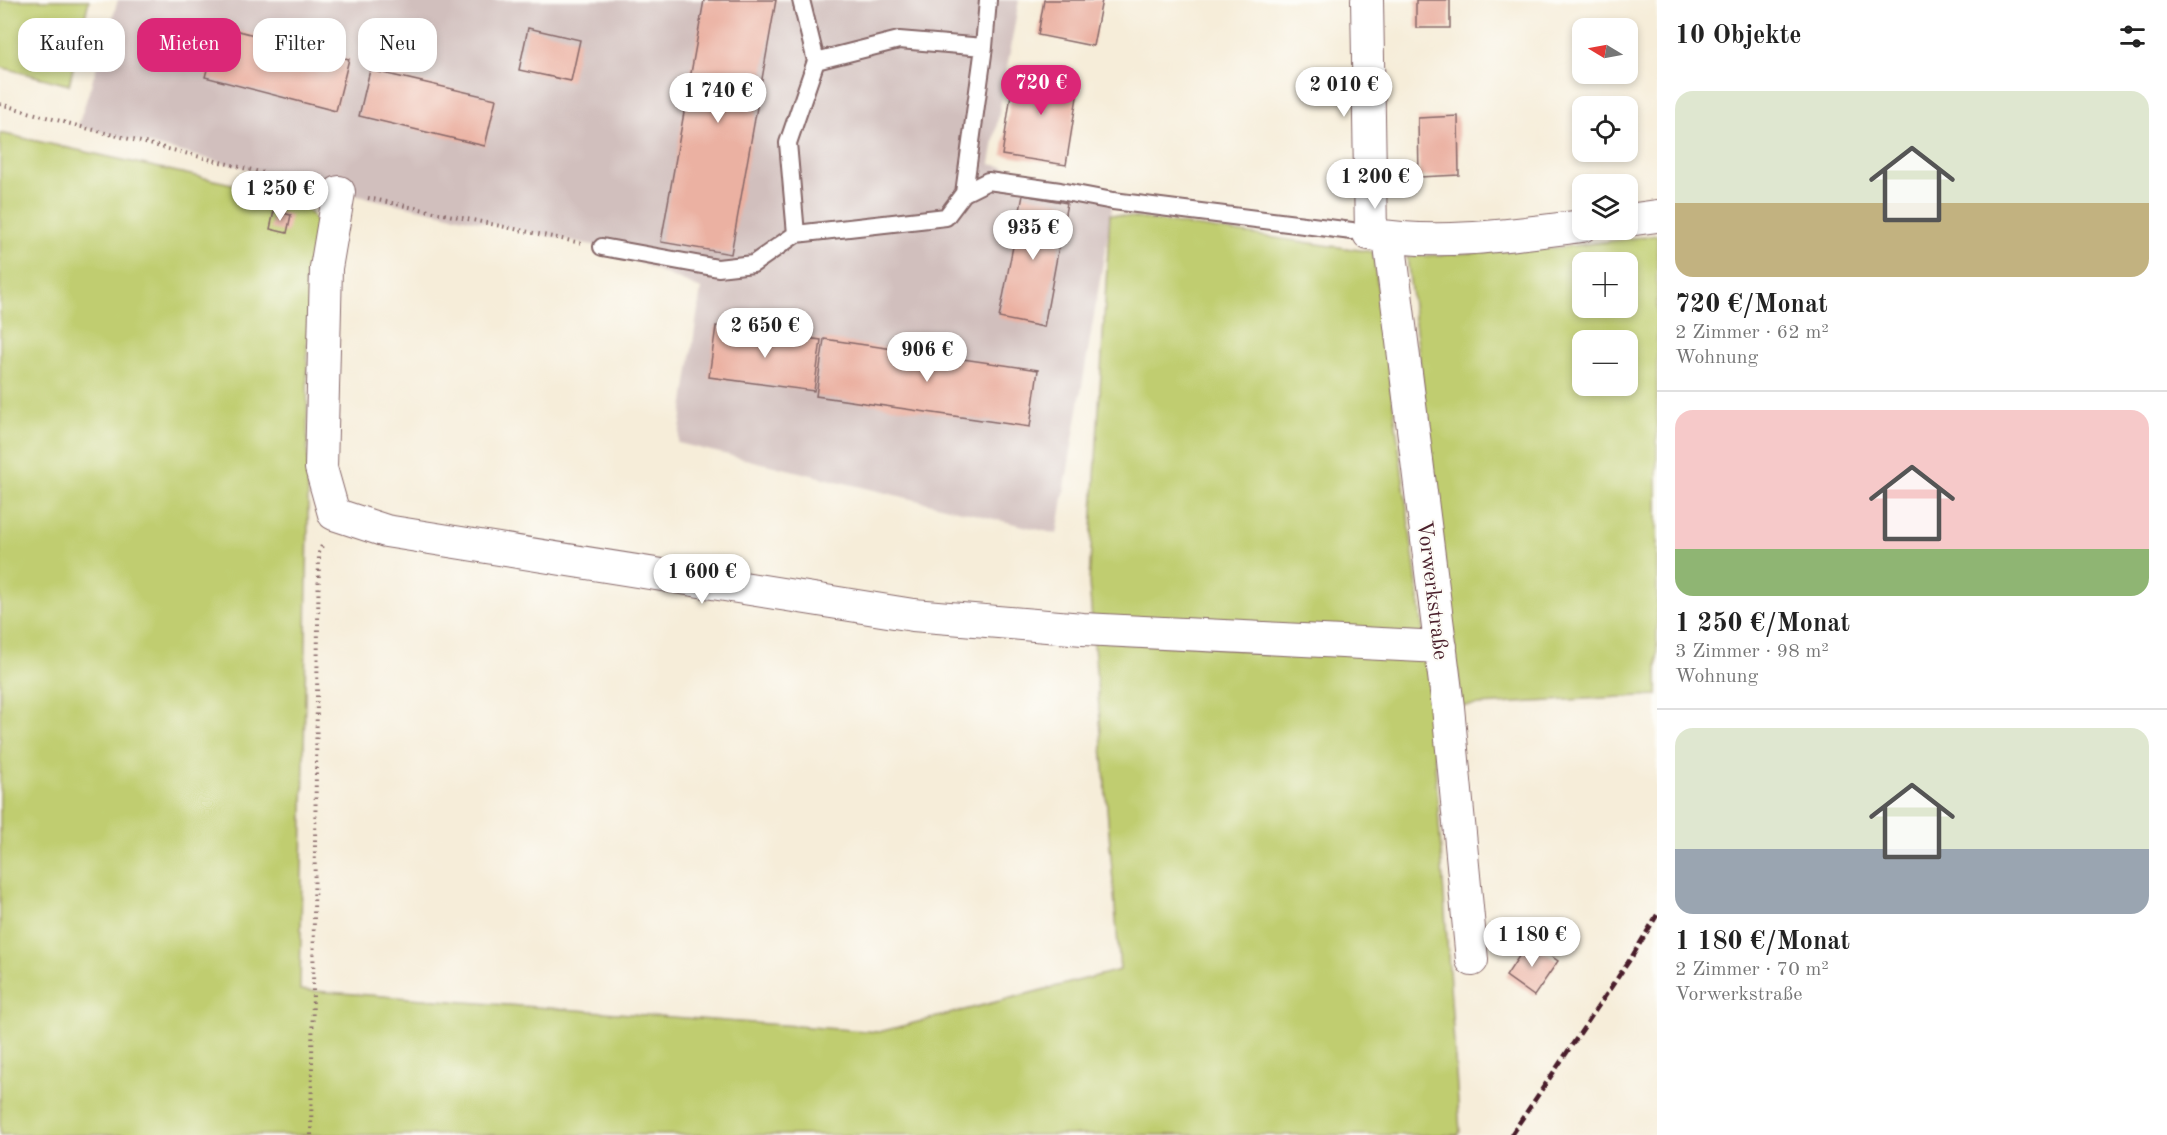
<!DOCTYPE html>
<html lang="de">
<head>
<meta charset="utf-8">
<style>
	body { margin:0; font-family:"Old Standard TT",serif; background:#f2f2f2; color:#222; height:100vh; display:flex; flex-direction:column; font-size:22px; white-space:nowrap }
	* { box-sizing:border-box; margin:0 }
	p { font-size:20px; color:#767676 }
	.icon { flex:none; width:33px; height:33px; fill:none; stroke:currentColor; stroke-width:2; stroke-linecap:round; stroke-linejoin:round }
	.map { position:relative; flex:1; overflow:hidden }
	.panel { display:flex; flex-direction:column; background:#fff; width:510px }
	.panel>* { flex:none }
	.guide { position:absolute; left:18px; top:18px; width:570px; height:54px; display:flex; gap:12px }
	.needle { width:39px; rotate:280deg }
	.controls { position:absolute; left:1572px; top:18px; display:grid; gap:12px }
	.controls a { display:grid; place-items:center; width:66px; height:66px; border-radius:12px; background:#fff; box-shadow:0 3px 9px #0003; font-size:30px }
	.price { position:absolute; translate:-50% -51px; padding:0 14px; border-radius:21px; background:#fff; color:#222; font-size:20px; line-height:39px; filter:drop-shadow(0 2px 3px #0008) }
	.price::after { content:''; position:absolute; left:50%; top:36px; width:18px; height:14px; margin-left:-9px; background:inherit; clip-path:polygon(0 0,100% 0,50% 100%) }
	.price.active { background:#db2777; color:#fff }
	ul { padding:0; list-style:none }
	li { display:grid; align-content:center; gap:12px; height:318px; padding:0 18px }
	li+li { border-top:2px solid #e0e0e0 }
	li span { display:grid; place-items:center; height:186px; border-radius:18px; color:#555 }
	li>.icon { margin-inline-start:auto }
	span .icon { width:108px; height:108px; fill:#fffc; stroke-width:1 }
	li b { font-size:26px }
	h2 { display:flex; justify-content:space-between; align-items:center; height:72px; padding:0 18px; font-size:26px }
	.pill { padding:0 21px; border-radius:18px; background:#fff; box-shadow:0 3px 9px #0003; font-size:21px; line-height:54px }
	.pill.active { background:#db2777; color:#fff }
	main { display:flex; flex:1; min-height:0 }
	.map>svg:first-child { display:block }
</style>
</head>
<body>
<main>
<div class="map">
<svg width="1657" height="1135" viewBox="0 0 1657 1135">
	<rect width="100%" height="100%" fill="#fdfcf7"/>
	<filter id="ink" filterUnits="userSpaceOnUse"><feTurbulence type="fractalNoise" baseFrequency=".0167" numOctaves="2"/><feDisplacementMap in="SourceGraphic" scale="12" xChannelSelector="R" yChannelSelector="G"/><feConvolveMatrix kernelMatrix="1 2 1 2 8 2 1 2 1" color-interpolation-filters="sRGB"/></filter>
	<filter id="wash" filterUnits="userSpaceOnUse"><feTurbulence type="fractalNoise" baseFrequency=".008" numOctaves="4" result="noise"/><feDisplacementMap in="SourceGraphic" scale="24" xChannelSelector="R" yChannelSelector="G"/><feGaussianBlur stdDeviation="1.35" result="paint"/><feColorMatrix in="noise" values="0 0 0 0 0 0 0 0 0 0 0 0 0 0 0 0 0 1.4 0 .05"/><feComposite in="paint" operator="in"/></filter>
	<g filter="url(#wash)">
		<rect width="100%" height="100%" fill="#f6edd9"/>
		<!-- industrial -->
		<path fill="#d1bfbd" d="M118,0H1019L990,164L1115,191L1057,534L678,443L701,289L602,247L339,192L78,126Z"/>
		<!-- green -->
		<path fill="#c0cd6f" stroke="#85764d" stroke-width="1.5" fill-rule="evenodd" d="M0,0H89L69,85L0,67Z
			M0,133L300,199L317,223L307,337L308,520L300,990L879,1032L1120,970L1089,583L1110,214L1373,252L1429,675L1460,1132L1458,1135H0Z
			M1657,235V695L1462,706L1407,257L1564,247ZM1582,262H1628V308H1582ZM1582,340H1628V386H1582Z"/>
		<g id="blocks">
			<!-- building -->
			<path fill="#ebb1a2" d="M704,0H776L731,254L661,242Z
				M1044,0H1102L1093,46L1038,35Z
				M1416,0H1450V28H1416Z
				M219,26L349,59L336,111L205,77Z
				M528,28L580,40L571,81L519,70Z
				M1015,67L1080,78L1066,165L1002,155Z
				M370,70L496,99L485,146L359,116Z
				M1458,116L1459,175L1419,177L1418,118Z
				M1023,195L1067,203L1044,327L999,318Z
				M274,211L291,215L287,233L270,229Z
				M716,326L821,340L814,391L709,377Z
				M824,339L1038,370L1030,427L816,396Z
				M1529,941L1558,961L1534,996L1506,976Z"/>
		</g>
	</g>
	<g filter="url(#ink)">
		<use href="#blocks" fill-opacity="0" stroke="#866768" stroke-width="1.5"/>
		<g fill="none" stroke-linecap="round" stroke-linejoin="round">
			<!-- service casing -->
			<g stroke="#866768" stroke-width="20">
				<path id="service" d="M816,61L899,40L984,47
					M964,193L984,47L988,0
					M796,234L788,143L816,61L801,0
					M602,247L718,268L753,264L796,234L946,217L964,193L988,181L1060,191L1113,201L1352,231"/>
			</g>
			<!-- minor casing -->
			<g stroke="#866768" stroke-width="34">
				<path id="minor" d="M1367,0L1371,234
					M339,192L326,268L321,468L334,514L386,531L913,615L1083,629L1441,647
					M1628,220L1657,216
					M1369,234C1440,246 1512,235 1582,226
					M1389,238L1448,707L1472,960"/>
			</g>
			<!-- path -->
			<path stroke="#866768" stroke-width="4" stroke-dasharray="1.5 4.5" stroke-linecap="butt" d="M0,104L78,126L311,185
				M368,198L581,243
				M311,1135L319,553L323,543"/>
			<!-- service -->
			<use href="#service" stroke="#fff" stroke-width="16"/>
			<!-- minor -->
			<use href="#minor" stroke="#fff" stroke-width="32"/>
			<!-- rail -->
			<path stroke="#4a1f2b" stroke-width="4.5" stroke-dasharray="9 4.5" stroke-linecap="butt" d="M1511,1135L1633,955L1657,915"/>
		</g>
	</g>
	<g text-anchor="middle" stroke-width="4.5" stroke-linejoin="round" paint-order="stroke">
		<!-- street labels -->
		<g font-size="22" fill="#4a1f2b" stroke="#fdfcf7">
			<text transform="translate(1434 590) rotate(83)" y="8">Vorwerkstraße</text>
		</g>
	</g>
</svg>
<div class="controls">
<a><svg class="needle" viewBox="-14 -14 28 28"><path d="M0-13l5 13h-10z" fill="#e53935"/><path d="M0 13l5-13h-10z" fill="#767676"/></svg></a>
<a><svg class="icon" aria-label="locate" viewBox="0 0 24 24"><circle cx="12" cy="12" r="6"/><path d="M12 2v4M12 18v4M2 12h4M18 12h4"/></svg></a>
<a><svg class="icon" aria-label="layers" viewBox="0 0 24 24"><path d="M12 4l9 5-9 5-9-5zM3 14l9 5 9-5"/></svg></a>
<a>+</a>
<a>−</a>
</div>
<b class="price active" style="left:1041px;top:116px">720 €</b>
<b class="price" style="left:1344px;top:118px">2 010 €</b>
<b class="price" style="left:718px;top:124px">1 740 €</b>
<b class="price" style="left:1375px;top:210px">1 200 €</b>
<b class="price" style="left:280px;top:222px">1 250 €</b>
<b class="price" style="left:1033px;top:261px">935 €</b>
<b class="price" style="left:765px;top:359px">2 650 €</b>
<b class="price" style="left:927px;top:383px">906 €</b>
<b class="price" style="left:702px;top:605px">1 600 €</b>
<b class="price" style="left:1532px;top:968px">1 180 €</b>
<div class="guide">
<a class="pill">Kaufen</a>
<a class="pill active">Mieten</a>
<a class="pill">Filter</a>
<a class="pill">Neu</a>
</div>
</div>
<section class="panel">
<h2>10 Objekte<svg class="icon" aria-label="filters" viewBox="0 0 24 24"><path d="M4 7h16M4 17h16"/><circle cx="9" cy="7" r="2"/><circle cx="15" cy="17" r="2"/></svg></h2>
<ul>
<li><span style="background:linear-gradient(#dfe7d0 60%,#c2b280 0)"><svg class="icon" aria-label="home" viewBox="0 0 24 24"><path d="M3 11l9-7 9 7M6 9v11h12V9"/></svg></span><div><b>720 €/Monat</b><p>2 Zimmer · 62 m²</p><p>Wohnung</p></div></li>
<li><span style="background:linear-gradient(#f6c9c9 75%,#8fb573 0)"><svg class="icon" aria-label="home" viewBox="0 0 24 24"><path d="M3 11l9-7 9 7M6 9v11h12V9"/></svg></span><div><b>1 250 €/Monat</b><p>3 Zimmer · 98 m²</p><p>Wohnung</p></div></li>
<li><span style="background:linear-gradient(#dfe7d0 65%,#9aa5b1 0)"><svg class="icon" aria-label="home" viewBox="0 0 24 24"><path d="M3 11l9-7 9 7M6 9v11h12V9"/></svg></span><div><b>1 180 €/Monat</b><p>2 Zimmer · 70 m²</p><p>Vorwerkstraße</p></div></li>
</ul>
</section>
</main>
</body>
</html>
